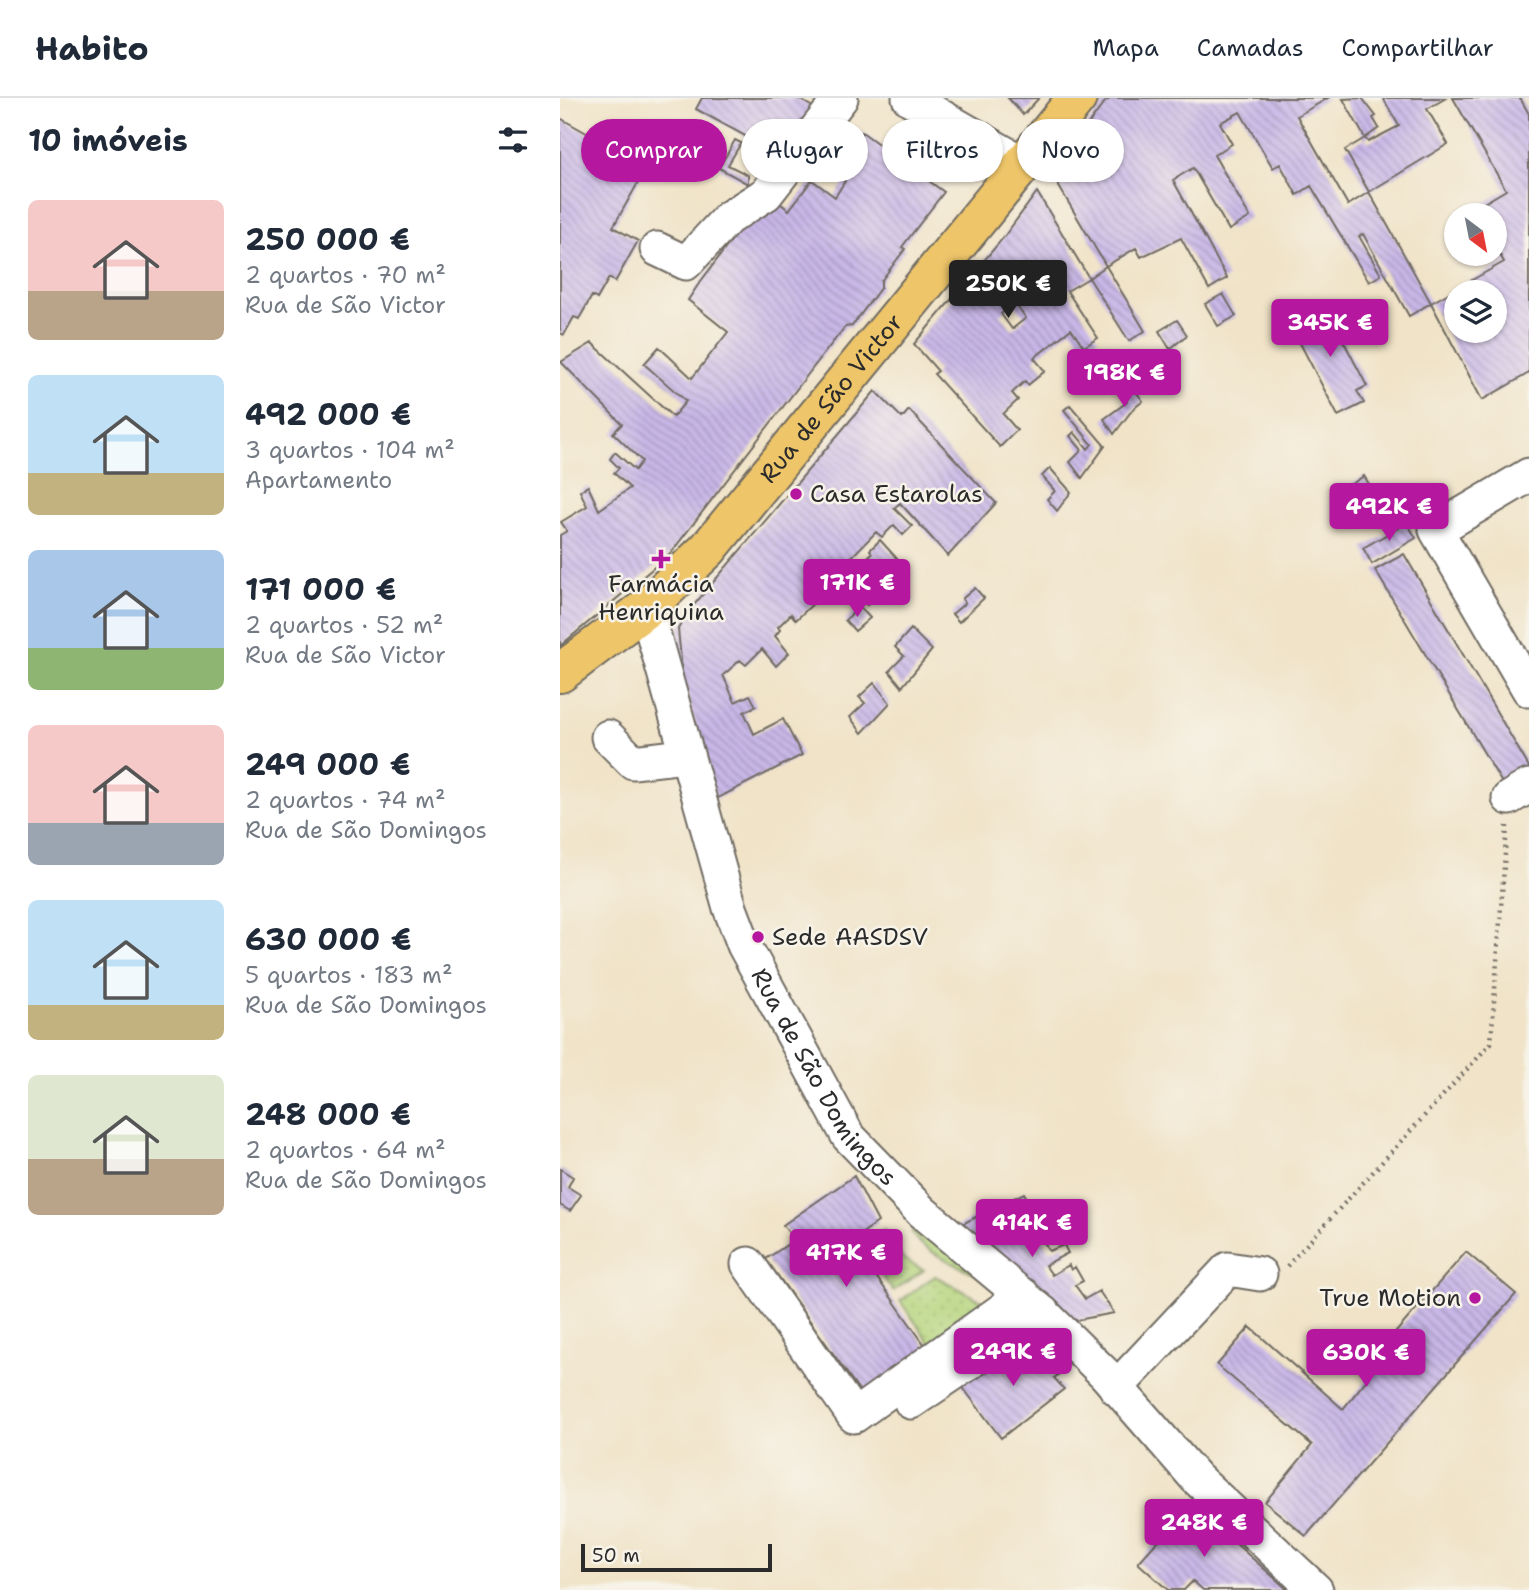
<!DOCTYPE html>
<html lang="pt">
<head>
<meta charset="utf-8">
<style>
	body { margin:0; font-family:"Shantell Sans",sans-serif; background:#f2f2f3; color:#1f2937; height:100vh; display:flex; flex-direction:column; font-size:26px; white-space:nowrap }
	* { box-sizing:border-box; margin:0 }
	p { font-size:23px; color:#747a83 }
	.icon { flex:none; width:38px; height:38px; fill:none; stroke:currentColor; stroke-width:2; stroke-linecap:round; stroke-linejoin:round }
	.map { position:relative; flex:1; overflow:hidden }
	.sheet { display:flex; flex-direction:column; background:#fff; width:560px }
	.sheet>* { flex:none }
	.top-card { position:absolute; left:21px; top:21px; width:665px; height:63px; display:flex; gap:14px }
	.needle { width:46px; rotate:148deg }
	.tools { position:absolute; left:884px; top:105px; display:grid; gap:14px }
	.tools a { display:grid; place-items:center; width:63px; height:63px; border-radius:50%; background:#fff; box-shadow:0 2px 5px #0004; font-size:35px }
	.scale { position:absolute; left:21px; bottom:18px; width:191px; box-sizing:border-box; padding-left:7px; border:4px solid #2b2b2b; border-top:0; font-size:19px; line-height:24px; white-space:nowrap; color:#2b2b2b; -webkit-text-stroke:5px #f7f3e8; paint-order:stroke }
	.price { position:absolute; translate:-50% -60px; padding:0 16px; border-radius:7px; background:#b5179e; color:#fff; font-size:23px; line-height:46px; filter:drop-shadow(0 2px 4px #0008) }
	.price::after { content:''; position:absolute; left:50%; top:42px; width:21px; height:16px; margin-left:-10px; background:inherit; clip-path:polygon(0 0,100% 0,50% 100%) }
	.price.selected { background:#222; color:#fff }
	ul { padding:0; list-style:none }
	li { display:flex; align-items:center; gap:21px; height:175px; padding:0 28px }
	li span { display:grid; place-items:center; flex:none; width:196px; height:140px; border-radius:10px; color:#555 }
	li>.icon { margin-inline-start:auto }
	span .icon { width:84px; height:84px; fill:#fffc; stroke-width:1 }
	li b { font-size:30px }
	h2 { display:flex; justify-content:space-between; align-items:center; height:84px; padding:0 28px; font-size:30px }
	.pill { padding:0 24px; border-radius:32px; background:#fff; box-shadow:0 2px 5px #0004; font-size:24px; line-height:63px }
	.pill.selected { background:#b5179e; color:#fff }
	header { display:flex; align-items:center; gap:42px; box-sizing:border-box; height:98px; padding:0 35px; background:#fff; border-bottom:2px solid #e0e1e3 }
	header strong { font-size:33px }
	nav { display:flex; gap:38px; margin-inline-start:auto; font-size:24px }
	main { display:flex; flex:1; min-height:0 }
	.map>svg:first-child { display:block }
</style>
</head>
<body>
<header>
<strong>Habito</strong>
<nav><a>Mapa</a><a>Camadas</a><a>Compartilhar</a></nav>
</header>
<main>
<section class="sheet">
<h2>10 imóveis<svg class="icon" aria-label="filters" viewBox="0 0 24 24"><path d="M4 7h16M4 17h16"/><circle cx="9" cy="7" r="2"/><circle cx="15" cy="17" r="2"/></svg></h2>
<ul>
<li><span style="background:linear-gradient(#f6c9c9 65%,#b9a48a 0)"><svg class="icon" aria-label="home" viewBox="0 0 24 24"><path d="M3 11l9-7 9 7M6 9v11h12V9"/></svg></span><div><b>250 000 €</b><p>2 quartos · 70 m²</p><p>Rua de São Victor</p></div></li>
<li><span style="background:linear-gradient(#bfe0f5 70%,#c2b280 0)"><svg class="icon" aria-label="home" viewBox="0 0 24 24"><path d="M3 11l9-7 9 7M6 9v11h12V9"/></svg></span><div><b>492 000 €</b><p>3 quartos · 104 m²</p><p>Apartamento</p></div></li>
<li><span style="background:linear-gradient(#a9c7e8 70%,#8fb573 0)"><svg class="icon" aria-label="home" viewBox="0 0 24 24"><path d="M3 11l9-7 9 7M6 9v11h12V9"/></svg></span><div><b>171 000 €</b><p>2 quartos · 52 m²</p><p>Rua de São Victor</p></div></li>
<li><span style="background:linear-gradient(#f6c9c9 70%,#9aa5b1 0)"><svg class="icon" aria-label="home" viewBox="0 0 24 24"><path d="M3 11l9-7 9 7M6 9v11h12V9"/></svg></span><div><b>249 000 €</b><p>2 quartos · 74 m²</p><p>Rua de São Domingos</p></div></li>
<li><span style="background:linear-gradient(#bfe0f5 75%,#c2b280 0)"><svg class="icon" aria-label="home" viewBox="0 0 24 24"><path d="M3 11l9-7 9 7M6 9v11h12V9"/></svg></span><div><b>630 000 €</b><p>5 quartos · 183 m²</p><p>Rua de São Domingos</p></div></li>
<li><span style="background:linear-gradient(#dfe7d0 60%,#b9a48a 0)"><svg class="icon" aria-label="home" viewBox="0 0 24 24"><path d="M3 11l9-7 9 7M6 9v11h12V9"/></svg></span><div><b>248 000 €</b><p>2 quartos · 64 m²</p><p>Rua de São Domingos</p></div></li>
</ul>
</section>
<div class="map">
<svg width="969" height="1492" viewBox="0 0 969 1492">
	<defs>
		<pattern id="garden-dots" width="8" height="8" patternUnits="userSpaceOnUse" patternTransform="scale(1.75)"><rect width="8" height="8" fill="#b4d47b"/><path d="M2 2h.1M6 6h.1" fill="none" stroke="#9bb66a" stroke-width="1.8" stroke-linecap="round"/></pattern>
		<pattern id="building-back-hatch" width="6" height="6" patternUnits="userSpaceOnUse" patternTransform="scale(1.75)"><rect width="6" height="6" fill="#c9b7e8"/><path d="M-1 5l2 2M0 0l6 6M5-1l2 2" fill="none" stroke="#a395bc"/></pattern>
	</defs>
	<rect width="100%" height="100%" fill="#f7f3e8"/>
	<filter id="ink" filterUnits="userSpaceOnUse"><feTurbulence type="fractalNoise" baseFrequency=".0143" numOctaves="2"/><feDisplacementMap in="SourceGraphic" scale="14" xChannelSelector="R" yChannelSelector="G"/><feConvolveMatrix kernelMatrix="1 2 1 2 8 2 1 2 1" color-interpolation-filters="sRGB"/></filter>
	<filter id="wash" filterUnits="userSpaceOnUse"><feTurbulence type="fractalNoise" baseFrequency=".00686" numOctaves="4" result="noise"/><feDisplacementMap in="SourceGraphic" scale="28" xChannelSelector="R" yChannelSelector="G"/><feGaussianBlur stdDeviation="1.57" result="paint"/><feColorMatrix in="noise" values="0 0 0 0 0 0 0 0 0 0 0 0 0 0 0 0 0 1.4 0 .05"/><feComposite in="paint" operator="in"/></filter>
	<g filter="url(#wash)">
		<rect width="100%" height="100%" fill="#f0e3c8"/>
		<!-- garden -->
		<path fill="url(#garden-dots)" stroke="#708053" stroke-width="2" d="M355,1127L443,1188C421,1177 362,1156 352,1135Z
			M324,1132L343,1161L364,1172L333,1193L301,1149Z
			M375,1178L430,1207L371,1246L340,1203Z"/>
		<g id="blocks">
			<!-- building -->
			<path fill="url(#building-back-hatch)" fill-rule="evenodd" d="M142,0H237L258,12L229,62L136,11Z
				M448,0H479L463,17Z
				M552,0H768L737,18L788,107L809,94L785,52L805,40L808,44L839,28L823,0H886L867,11L888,46L809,94L871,205L944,164L937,152L934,153V117H917L914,111L946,92L893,0H960L969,16V275L922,302L871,205L849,218L803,136L799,138L821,177L809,184L751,88L737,97L720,66L713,70L680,14L660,25L672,46L654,57L690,119L669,132L633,70L613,82L667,180L649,191L621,140L581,159L576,150L546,168L491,75L545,4ZM896,194H934V233H896Z
				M802,0L816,18L813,20L819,30L805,40L783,1Z
				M0,20L87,69L53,129L78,143L55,184L49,180L37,201L32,198L19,221L14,219L4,237L0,235Z
				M127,27L134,31L121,55L144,68L140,75L109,58Z
				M302,34L384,94L342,149L345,151L321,183V189L292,228L285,229L262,258L110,456L0,548V437L7,433L1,424L27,408L20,393L28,388L39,412L70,390L54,375L59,370L50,361L55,354L75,372L82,363L53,335L62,326L1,264L32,245L113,319L126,303L84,266L99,249L132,280L168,234L128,202L138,187L192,115L213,100L229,112L252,82L275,99L285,83L273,74Z
				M175,42L181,45L168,67L188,77V86L159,70Z
				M477,94L529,180L507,193L538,240L524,249L511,231L474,260L485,273L468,287L465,283L452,295L458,302L443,316L457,332L440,349L374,276L378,273L354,246L443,140ZM454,205L466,220L452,231L441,216Z
				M546,168L585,233L569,243L529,180Z
				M663,196L676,218L658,228L645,206Z
				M764,206L807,288L797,293L804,305L778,318L730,226Z
				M617,222L627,237L610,251L599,233Z
				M571,287L583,303L573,311L554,336L544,321L567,304L560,295Z
				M315,293L342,320L349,312L436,405L388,458L340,405L334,410L352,428L343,437L334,427L322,439L316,434L259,492L263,496L236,522L231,516L218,529L220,532L215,538L229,555L216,568L202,551L186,567L180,562L168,573L163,577L175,604L190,597L196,608L184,614L194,636L223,621L242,657L156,701L123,582L118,531L128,514Z
				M510,307L545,348L522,380L510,364L522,352L510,338L514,334L528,351L532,346L504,312Z
				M490,370L511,394L497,413L487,401L495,393L482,378Z
				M804,378L819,402L789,421L773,398Z
				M847,425L856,440L812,466L803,450Z
				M320,442L340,464L330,474L335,480L307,507L292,492L297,487L286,476L292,471L294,473L312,455L310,452Z
				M844,456L969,669V675L945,690L815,472Z
				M415,490L424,500L399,524L392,516L405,505L402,501Z
				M300,509L310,520L295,533L285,522Z
				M351,531L372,552L342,589L329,573L344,558L335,549Z
				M314,585L330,605L302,635L290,619L305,605L299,599Z
				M0,1071L13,1079L8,1089L21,1097L10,1113L0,1107Z
				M294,1078L318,1124L291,1143L369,1253L304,1299L206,1161L234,1142L223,1127Z
				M464,1095L483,1129L477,1133L489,1153L504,1147L508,1155L485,1167L492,1177L509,1167L511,1172L515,1169L523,1183L515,1187L525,1201L539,1193L554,1215L507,1224L396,1129Z
				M906,1154L956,1196L746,1438L705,1404L752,1347L657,1267L690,1229L783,1311L808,1280L801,1274Z
				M460,1245L466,1252L472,1248L498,1277L494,1280L504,1291L441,1340L401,1287Z
				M631,1406L728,1492H643L633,1483L624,1492H608L578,1465Z"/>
		</g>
	</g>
	<g filter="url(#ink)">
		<use href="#blocks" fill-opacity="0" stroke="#706b62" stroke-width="2"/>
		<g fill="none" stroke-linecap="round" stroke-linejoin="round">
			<!-- minor casing -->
			<g stroke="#706b62" stroke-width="37">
				<g id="minor">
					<path d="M349,0L462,65"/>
					<path d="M97,151L126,165L168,120L206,96L281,0"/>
					<path d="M969,377L876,432L969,592"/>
					<path id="s1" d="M86,510L170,810L184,847L288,1038L362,1114L483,1215L545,1276L636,1380L756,1492"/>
					<path d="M48,639L73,664L125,658"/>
					<path d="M949,700L969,688"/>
					<path d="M188,1166L294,1318L463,1197"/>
					<path d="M556,1290L668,1171L700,1176"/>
					<path d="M351,1304L483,1215"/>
				</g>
			</g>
			<!-- major casing -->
			<g stroke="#706b62" stroke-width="42">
				<g id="major">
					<path id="s2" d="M0,575L86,510L148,451L517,0"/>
				</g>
			</g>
			<!-- path -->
			<path stroke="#706b62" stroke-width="4.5" stroke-dasharray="2 5" stroke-linecap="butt" d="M727,1168L931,945L947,728"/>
			<!-- minor -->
			<use href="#minor" stroke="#fff" stroke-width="33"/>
			<!-- major -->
			<use href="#major" stroke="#eec569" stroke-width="38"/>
		</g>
	</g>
	<!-- markers -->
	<g fill="#b5179e" stroke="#f7f3e8" stroke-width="2.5">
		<circle cx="236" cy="396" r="7"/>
		<path d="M97.5 450.5h7v7h7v7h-7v7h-7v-7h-7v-7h7z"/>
		<circle cx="198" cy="839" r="7"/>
		<circle cx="915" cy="1200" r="7"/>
	</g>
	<g text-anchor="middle" stroke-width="5" stroke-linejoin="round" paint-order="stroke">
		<!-- street labels -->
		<g font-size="24" fill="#2b2b2b" stroke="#f7f3e8">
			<text dy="8" stroke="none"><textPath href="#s2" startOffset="388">Rua de São Victor</textPath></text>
			<text dy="8" stroke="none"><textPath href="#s1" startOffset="506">Rua de São Domingos</textPath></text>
		</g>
		<!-- poi labels -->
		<g font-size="24" fill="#2b2b2b" stroke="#f7f3e8" text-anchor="start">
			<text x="250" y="404">Casa Estarolas</text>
			<text x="101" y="494" text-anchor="middle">Farmácia<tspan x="101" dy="28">Henriquina</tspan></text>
			<text x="212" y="847">Sede AASDSV</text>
			<text x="901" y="1208" text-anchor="end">True Motion</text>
		</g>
	</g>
</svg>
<div class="tools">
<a><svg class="needle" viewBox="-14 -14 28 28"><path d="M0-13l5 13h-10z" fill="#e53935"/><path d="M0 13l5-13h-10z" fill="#747a83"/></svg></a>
<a><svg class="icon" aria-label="layers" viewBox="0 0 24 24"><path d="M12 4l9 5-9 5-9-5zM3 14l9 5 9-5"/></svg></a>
</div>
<div class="scale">50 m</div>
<b class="price selected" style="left:448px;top:222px">250K €</b>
<b class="price" style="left:770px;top:261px">345K €</b>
<b class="price" style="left:564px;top:311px">198K €</b>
<b class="price" style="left:829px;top:445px">492K €</b>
<b class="price" style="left:297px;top:521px">171K €</b>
<b class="price" style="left:472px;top:1161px">414K €</b>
<b class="price" style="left:286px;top:1191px">417K €</b>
<b class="price" style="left:453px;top:1290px">249K €</b>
<b class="price" style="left:806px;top:1291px">630K €</b>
<b class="price" style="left:644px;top:1461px">248K €</b>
<div class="top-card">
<a class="pill selected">Comprar</a>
<a class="pill">Alugar</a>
<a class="pill">Filtros</a>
<a class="pill">Novo</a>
</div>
</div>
</main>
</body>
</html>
